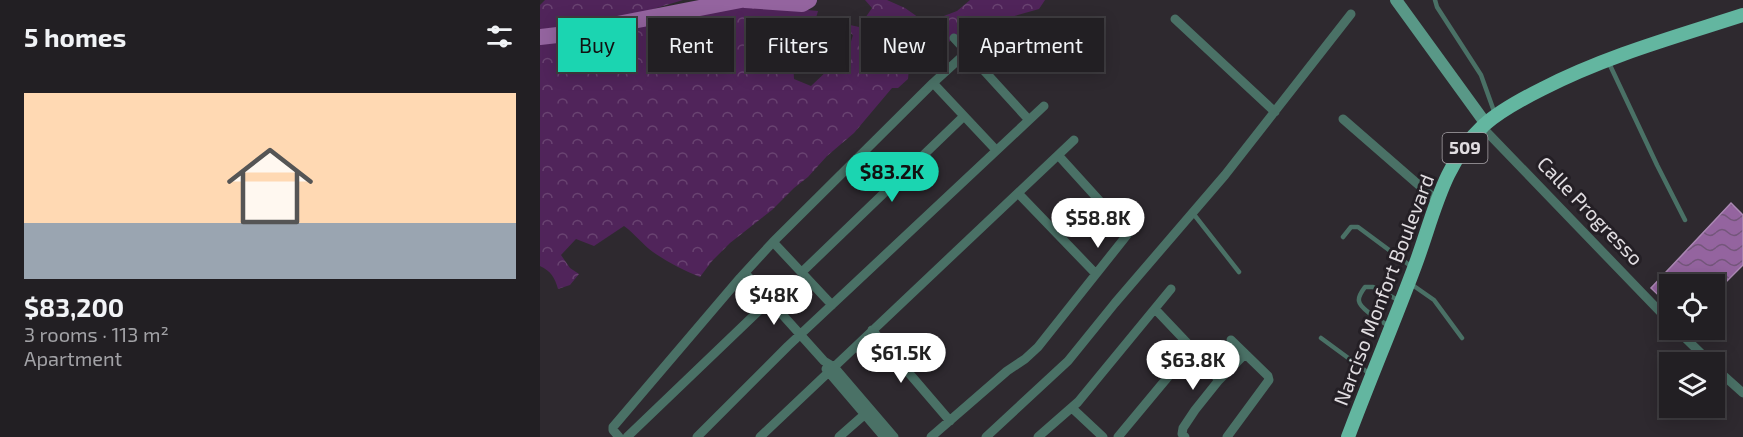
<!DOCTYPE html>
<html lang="en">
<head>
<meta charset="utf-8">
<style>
	body { margin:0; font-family:"Exo 2",sans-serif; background:#2a272b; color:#f1f3f6; height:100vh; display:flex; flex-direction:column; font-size:22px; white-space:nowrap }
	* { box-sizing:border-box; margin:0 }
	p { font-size:20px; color:#a2a2a6 }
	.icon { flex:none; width:33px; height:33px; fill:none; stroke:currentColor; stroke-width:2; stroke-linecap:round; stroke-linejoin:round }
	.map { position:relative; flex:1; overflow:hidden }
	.panel { display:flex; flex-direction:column; background:#221f23; width:540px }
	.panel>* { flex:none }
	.top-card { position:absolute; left:18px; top:18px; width:570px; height:54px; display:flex; gap:12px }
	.controls { position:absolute; left:1119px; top:274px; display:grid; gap:12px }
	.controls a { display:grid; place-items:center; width:66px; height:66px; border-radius:0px; background:#221f23; box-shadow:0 3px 15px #0003,0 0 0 2px #3f3d41; font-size:30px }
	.price { position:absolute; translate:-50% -51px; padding:0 14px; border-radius:21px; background:#fff; color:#222; font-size:20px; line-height:39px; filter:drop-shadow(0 2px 3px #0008) }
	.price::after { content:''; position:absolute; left:50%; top:36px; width:18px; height:14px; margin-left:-9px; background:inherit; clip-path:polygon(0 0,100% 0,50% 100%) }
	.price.active { background:#1bd5b1; color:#111 }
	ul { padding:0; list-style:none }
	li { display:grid; align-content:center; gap:12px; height:318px; padding:0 24px }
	li span { display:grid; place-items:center; height:186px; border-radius:0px; color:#555 }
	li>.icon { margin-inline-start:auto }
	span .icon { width:108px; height:108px; fill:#fffc; stroke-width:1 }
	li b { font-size:26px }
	h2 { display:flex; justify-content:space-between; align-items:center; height:72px; padding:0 24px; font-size:26px }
	.pill { padding:0 21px; border-radius:0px; background:#221f23; box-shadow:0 3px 15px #0003,0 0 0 2px #3f3d41; font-size:21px; line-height:54px }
	.pill.active { background:#1bd5b1; color:#111 }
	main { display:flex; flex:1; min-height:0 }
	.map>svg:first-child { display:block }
</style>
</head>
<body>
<main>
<section class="panel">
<h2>5 homes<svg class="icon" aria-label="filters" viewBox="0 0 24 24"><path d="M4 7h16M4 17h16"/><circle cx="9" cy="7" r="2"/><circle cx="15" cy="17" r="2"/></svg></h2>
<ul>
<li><span style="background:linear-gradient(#ffd9b3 70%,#9aa5b1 0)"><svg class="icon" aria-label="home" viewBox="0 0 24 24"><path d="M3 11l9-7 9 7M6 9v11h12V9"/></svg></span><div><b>$83,200</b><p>3 rooms · 113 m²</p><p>Apartment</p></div></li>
</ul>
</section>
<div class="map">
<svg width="1203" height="437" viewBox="0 0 1203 437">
	<defs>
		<pattern id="forest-crowns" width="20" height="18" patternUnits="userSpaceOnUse" patternTransform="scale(1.5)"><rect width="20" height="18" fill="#50245a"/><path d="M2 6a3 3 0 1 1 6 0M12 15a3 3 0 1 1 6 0" fill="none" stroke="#694371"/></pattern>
		<pattern id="water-waves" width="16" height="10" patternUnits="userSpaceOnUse" patternTransform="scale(1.5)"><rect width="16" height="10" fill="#94649f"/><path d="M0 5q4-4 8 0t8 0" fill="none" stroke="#74567b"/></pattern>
	</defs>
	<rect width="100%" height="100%" fill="#2e292f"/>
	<!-- forest -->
	<path fill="url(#forest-crowns)" d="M5,0H143L64,24L0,34V5Z
		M325,0H347L365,8L375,15L382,21L385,34L393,46L394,54L374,63L369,68L368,79L358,88H352L314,133L287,156L268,177L254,188L232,210L190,243L172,261L160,277C143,270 127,262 113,252C102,244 95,234 84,226L54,246L36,239L21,255L30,268L39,274L30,285L18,289C15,278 11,271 0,266V41L37,36L202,4L278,11L272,31L263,41L253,62L254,79L271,86L308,51L313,35L302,27L310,25L319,27L332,8Z
		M430,0H505L499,9L457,21L444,22L438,17L428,20L424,24L426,39L415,36L405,46L398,49L395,35L396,19L417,11Z"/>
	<!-- water -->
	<path fill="url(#water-waves)" stroke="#ab88b3" stroke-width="1.5" d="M1191,203L1203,215V265L1175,293L1174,285H1130L1129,305L1111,288Z"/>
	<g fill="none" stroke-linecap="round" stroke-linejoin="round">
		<!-- river -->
		<path stroke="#94649f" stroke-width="16" d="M205,0L262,4L269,0
			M0,37L26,34L201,0"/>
		<!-- lane -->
		<path stroke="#4a7166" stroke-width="4.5" d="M895,0L897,7L941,75L955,114
			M1068,61L1117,165L1145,220
			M652,212L699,272
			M803,237L811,227H818L872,267
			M871,284L894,300L922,338
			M849,326C841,321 820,309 819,301C818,296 822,291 825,287H833L860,301
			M781,338L830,374"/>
		<!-- street -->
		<path stroke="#4a7166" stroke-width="9" d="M635,19L735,112
			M414,38L427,52
			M393,83L456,150
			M803,119L896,200
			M942,127L1130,322
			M478,193L555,273
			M233,242L292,305
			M262,272L424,116
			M205,273L284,361L294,367L354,437
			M615,309L652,348L679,380
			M332,330L410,421
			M1137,330L1171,363
			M1174,367L1203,393
			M286,369L344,437
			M532,408L563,437
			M79,437L73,430V427L200,278L233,242L393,83L427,52L489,120
			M87,437L230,300
			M157,437L248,346L504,106
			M220,437L534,140
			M299,437L324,415
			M391,437L467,371L485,359L498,347L587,235V231L518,155
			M446,437L528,361L575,303L685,175L811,14
			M498,437L538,402L631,289
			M578,437L652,348
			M645,437L642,434L643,428L655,410L679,380L705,354
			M687,437L729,380L728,376L691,340"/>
		<!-- secondary -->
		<path stroke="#599887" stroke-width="12" d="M856,0L946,124"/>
		<!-- primary -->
		<path stroke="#63b6a0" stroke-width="14" d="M808,437C829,381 852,327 873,271C893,220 901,165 944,125C961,110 982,99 1002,89C1066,56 1135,37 1203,15"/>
	</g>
	<g text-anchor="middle" stroke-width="6" stroke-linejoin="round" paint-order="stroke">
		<!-- shield labels -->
		<rect fill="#241f25" stroke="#a8a4a9" stroke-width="1.5" x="902.5" y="133" width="45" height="30" rx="4.5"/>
		<g font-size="18" font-weight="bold" fill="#e1dde1">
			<text x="925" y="154">509</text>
		</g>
		<!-- street labels -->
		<g font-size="20" fill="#e1dde1" stroke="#241f25">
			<text transform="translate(1050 211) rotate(46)" y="7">Calle Progresso</text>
			<text transform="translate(844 290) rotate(-69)" y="7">Narciso Monfort Boulevard</text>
		</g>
	</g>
</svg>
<div class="controls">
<a><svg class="icon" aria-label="locate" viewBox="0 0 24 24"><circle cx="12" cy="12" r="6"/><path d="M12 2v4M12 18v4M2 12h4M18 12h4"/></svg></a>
<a><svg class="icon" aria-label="layers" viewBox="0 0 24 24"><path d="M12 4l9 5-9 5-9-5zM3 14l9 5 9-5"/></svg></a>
</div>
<b class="price active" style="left:352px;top:203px">$83.2K</b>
<b class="price" style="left:558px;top:249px">$58.8K</b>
<b class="price" style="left:234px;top:326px">$48K</b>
<b class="price" style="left:361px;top:384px">$61.5K</b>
<b class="price" style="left:653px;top:391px">$63.8K</b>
<div class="top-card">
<a class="pill active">Buy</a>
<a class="pill">Rent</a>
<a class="pill">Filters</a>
<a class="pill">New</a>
<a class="pill">Apartment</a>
</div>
</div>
</main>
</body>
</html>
